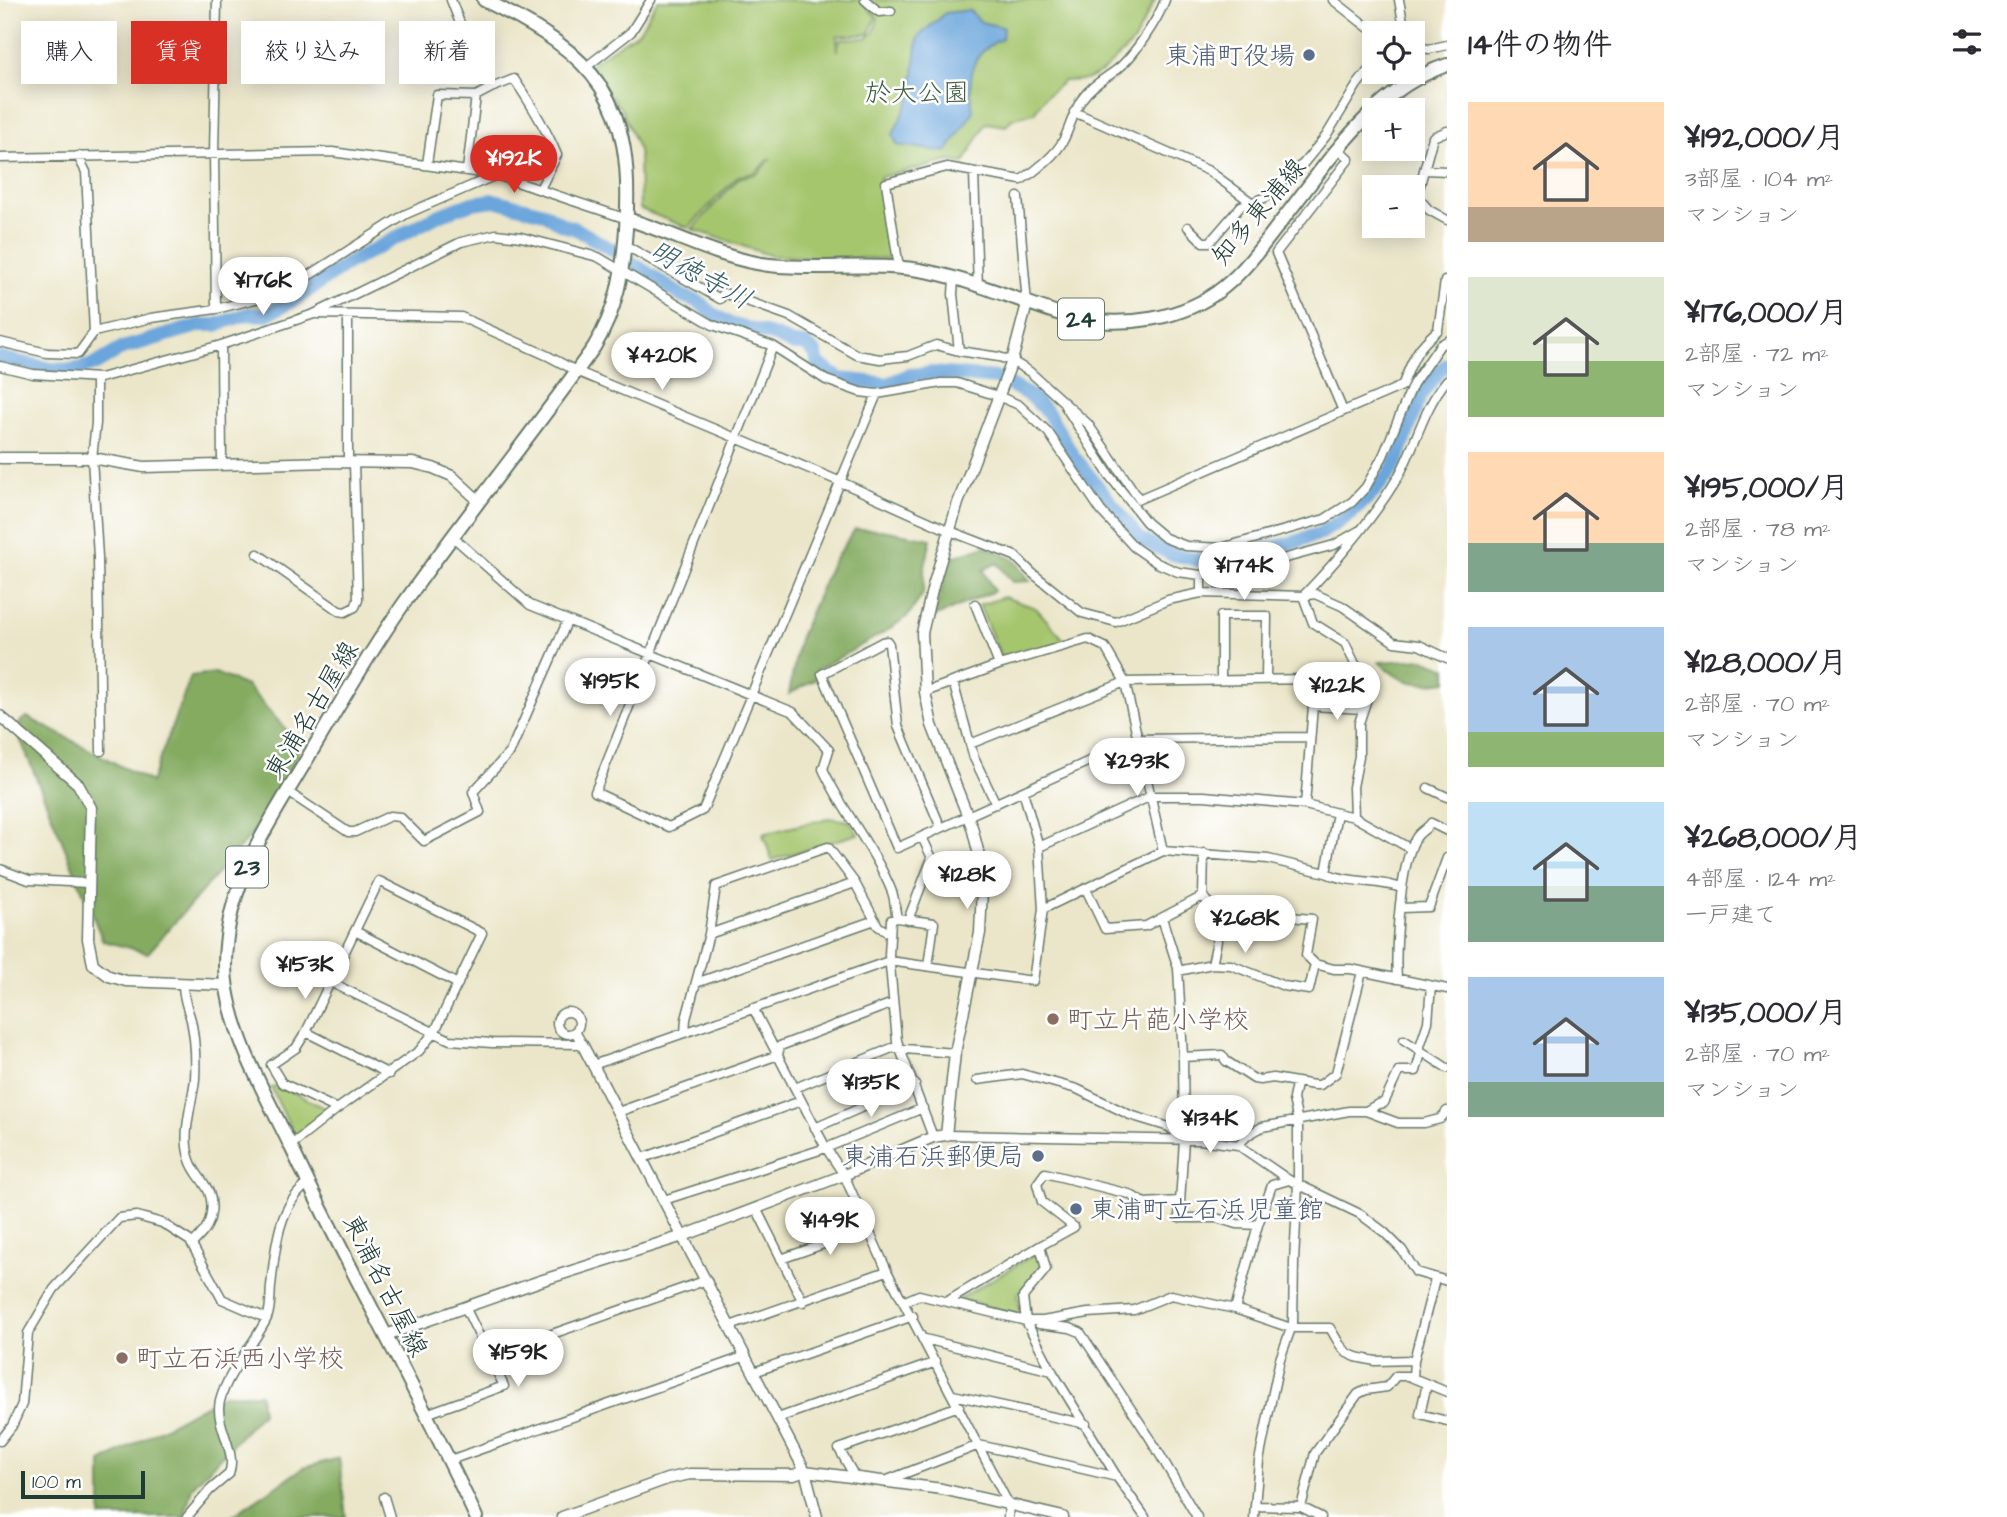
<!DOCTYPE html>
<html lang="ja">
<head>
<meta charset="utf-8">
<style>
	body { margin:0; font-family:"Architects Daughter","Klee One",sans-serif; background:#f7f7f7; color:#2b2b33; height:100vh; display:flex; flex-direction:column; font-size:26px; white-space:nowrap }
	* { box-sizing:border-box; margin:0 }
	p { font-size:23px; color:#7c7c81 }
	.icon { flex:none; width:38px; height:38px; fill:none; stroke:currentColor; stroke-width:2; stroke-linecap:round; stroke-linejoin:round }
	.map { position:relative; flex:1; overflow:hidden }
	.panel { display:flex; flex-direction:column; background:#fff; width:560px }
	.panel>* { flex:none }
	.hud { position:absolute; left:21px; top:21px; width:665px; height:63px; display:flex; gap:14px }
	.tools { position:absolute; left:1362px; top:21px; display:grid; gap:14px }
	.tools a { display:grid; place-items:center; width:63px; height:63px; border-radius:0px; background:#fff; box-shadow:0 4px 18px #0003; font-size:35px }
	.scale { position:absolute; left:21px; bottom:18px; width:124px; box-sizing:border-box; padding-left:7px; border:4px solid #1f3d34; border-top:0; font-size:19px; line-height:24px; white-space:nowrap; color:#1f3d34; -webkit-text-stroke:5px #fff; paint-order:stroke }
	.price { position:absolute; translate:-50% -60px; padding:0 16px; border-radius:24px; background:#fff; color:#222; font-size:23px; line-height:46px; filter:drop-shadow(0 2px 4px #0008) }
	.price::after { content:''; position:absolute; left:50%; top:42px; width:21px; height:16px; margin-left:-10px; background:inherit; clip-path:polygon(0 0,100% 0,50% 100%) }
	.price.selected { background:#d93025; color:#fff }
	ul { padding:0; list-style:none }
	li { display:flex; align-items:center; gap:21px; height:175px; padding:0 21px }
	li span { display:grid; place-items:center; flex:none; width:196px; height:140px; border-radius:0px; color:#555 }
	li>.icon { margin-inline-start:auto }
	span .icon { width:84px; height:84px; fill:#fffc; stroke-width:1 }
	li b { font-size:30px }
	h2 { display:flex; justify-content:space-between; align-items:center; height:84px; padding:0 21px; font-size:30px }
	.chip { padding:0 24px; border-radius:0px; background:#fff; box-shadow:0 4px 18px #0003; font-size:24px; line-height:63px }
	.chip.selected { background:#d93025; color:#fff }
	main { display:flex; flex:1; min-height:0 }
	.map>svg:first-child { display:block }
</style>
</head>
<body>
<main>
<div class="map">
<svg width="1447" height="1517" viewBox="0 0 1447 1517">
	<rect width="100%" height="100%" fill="#fff"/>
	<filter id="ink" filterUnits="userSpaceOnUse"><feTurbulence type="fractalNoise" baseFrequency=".0143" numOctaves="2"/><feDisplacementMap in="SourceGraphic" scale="14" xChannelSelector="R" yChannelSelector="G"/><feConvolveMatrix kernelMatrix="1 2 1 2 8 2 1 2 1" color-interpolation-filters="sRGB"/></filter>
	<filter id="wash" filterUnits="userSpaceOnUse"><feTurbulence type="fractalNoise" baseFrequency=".00686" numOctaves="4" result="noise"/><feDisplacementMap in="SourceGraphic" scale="28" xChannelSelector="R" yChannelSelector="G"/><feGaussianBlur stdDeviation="1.57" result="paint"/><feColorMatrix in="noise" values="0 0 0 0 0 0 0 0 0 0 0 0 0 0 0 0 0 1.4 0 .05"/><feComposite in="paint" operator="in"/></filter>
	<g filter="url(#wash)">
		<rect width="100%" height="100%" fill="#ebe6c9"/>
		<!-- green -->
		<path fill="#a6c66e" stroke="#628251" stroke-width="2" d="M658,0H861L876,17L869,34L837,36V52L840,39L867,38L874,32L878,19L866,0H1155L1133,43L1102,72L1086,80L1064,81L1046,96L1034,113L1012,119L1006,126L986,123L964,163L950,161L880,177L889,259L772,256L692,229L739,178L758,173L771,158L754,173L738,176L688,228L640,209L639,151L622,110L586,67L639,31Z
			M1004,597L1036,608L1066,642L1002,660L979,605Z
			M829,818L849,821L858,834L772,860L763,834Z
			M279,1085L328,1110L295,1136L271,1088Z
			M1037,1253L1042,1267L1018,1294L1021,1316L959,1299Z"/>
		<!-- forest -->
		<path fill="#84ab61" stroke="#52744a" stroke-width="2" d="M855,529L882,530L931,539L924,571L923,594L908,616L885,632L817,670L818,678L789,694L799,639L831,565Z
			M985,546L1015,560L1030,581L1012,582L997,563L983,570L994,591L934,617L948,565L955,556Z
			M1423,659L1447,668V682C1418,686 1401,684 1379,662Z
			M215,673L247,686L298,743V756L251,835L148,953L103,941L17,731L21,721L27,717L151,782L191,676Z
			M225,1394H260L262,1413L192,1487L185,1515L188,1517H101V1462Z
			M339,1458L346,1517H231L303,1468Z"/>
		<!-- water -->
		<path fill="#6ba5db" stroke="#457188" stroke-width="2" d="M969,10L981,22L1003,27L1002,39C968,53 968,79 973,112L947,152L897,145L893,134L911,98L918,37L945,13Z"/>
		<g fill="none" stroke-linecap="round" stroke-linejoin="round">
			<!-- river -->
			<path stroke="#6ba5db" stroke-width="14" d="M0,358L51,369L73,370L96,364L123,348L201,325H216L248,314L265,315L293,301L347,264L437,216L472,203L494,200L544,213L563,225L576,229L611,249L682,296L699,302L713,314L730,324L776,336L792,344H805L816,354L817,363L840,379L888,384L909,375L933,373L998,378L1032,397L1048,413L1072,454L1140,539L1171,554L1207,562L1292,543L1321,533L1346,517L1371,495L1389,474L1399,456L1421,395L1440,370L1447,365"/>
		</g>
	</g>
	<g filter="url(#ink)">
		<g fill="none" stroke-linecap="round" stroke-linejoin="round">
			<!-- minor casing -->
			<g stroke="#667868" stroke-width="11">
				<path id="minor" d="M451,0L463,31L491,88L514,79C531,104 546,128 557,155L540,189
					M865,0L879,12L891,11
					M1333,0L1375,33
					M1399,0L1405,33
					M1412,47L1429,49L1447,45
					M586,67L631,32L651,0
					M1074,112L1209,171L1251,202
					M1447,131L1433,137L1417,196L1429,210L1447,220
					M1338,149L1349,159L1276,253L1343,411
					M0,158L332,152L496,175L627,219
					M427,164L437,95L476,96L491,88
					M467,170L476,96
					M1425,170L1447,171
					M974,173L978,287
					M1018,197L1027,304
					M1188,227L1203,242H1210L1241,206L1267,197L1289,174L1303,164L1326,136L1357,85L1374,63
					M625,245L720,299L724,293L789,316L857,355L880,359L908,356L936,345L959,351
					M899,268L886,183L947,167L1021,180C1036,171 1057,154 1064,139C1071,125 1073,112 1082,99C1091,86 1103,80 1115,71C1132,59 1158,20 1165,0
					M954,279L953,294L959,351L999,357L1012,361L1030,372L1088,424L1139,499L1402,386C1414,357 1415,350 1438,330L1445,281H1447
					M216,309L214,154L217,0
					M317,314L461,317L548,356L576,371L841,482L950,531L1015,556L1031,572L1082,613L1116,622L1168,600L1201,593
					M348,315V463
					M94,332L151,318L216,309L283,292L406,214L494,176
					M0,342L47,353L78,354L94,332L86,172L78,156
					M221,345L222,465
					M773,346L595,792L669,827L703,810L877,394
					M0,366L33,374L100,378L221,345L314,314L461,242L496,234L521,237L598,257L713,325L773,346L826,380L860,392L877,394L941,383H957L998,396L1019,405L1048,432L1101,511L1134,547L1157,563L1178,572L1201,575L1264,564L1334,545L1362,529
					M96,379V423L92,458L98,557L101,751
					M1065,406L1109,475L1146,522L1165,538L1186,546L1221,548L1325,519L1352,502L1366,487L1383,456L1413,384L1440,345L1447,341
					M453,537L530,605L793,712L829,750L823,769C842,811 875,849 892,892C895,900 895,910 897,918
					M258,554L339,611L345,612L355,607L358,600L354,463
					M1201,575V593L1303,596L1315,594L1342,606L1394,642L1419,645L1447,658
					M1303,596C1338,560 1372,520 1398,477C1416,445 1423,408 1447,380
					M1303,596L1313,623L1345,643L1355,664L1362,673L1367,699L1359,723V756L1353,787L1354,817
					M975,604L999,665
					M1221,679V616H1267L1266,679
					M953,682L974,758L996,804
					M925,692L999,665L1088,639L1105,647L1125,682L1163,851
					M1313,706L1363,709
					M970,744L1125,682L1312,679L1313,706L1305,805
					M1428,788L1447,797
					M288,792L348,832H355L390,816L400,817L424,841L480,812L473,792L510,752L567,622
					M941,828L898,726L889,644L887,641L882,642L822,674L897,848L1138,739L1310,737
					M1039,847L1151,796H1204L1305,805L1341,814L1354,817L1411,849
					M0,869L29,880L88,883
					M1326,873C1350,884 1377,879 1401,888
					M1086,889L1105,929L1146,926L1203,896L1204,853
					M1203,896L1216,914L1238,909L1268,915L1312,919L1306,955L1315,964L1334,969H1351L1447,989
					M1401,908L1429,907L1447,858
					M1043,909L1163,851L1268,859L1326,873L1337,813
					M1162,918L1178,968L1183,1057L1184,1140L1179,1218H1216L1237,1224L1258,1225
					M908,920L932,858L922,837
					M355,931L458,984
					M709,934L855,883
					M1212,964L1217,941
					M928,966L934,923L897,918L891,920L889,955L897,1041L933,1137
					M1178,971L1212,964L1231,965L1284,986L1309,990L1315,964
					M1397,979C1395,950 1400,862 1416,838C1419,832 1427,829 1431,823L1447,831
					M330,982L450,1040L492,1043L582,1044L575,1031
					M696,983L875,920
					M183,984C183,999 187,1006 191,1020C195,1039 196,1060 195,1079C192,1105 181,1134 190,1160C197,1181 215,1186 211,1213C209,1228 202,1234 192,1244
					M753,1008L826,1148L844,1175L887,1271L1009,1505L1008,1517
					M557 1023a11 11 0 1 1 22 0a11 11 0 1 1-22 0Z
					M306,1032L389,1074
					M685,1033L686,1019L709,934L716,886L828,847L855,883L878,926L890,934
					M1404,1040L1447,1068
					M1419,1049L1428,1022L1431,986
					M1183,1057L1222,1055L1226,1061L1254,1079L1260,1080L1273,1078L1314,1085H1320L1336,1073L1362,972
					M593,1065L889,961L1033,981L1043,909L1039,847L1023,791
					M977,1080L1022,1074L1077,1089L1130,1115L1169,1127L1184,1140
					M795,1088L892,1048L955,1053
					M1366,1111L1378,1104L1384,1103L1399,1071H1416L1421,1053
					M618,1112L778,1055L780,1046L893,1003
					M815,1128L915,1084
					M946,1135L1200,1140L1238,1145L1289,1180L1360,1214L1384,1232L1402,1250L1416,1272L1447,1281
					M1238,1145L1248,1135L1262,1127L1349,1111H1366L1398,1123H1424L1440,1119L1447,1111
					M290,1146L337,1109L419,1051L435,1031L482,933L379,881L306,1032L296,1048L271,1065L282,1083L337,1109
					M643,1158L801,1101
					M664,1200L826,1148L923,1108
					M756,1208L803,1302
					M781,1259L869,1228
					M905,1301L919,1295L1026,1321L1052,1371L1117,1477L1145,1517
					M948,1301L1040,1246
					M1235,1309L1258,1225L1272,1185L1289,1180
					M1026,1321H1043L1088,1313L1134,1310L1171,1295L1235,1309L1291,1328H1330L1340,1345L1347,1353L1356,1357L1375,1361L1414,1360
					M1026,1321L1023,1297L1046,1269L1040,1246L1074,1227L1042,1202L1037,1184L1045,1173L1129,1194L1144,1203L1180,1201
					M1039,1324L1070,1328L1080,1332L1150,1438L1197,1517
					M730,1326L887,1271
					M925,1339L1052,1371
					M489,1356L707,1280
					M754,1372L913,1316
					M1413,1378L1414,1360L1435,1279
					M1427,1384L1420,1414L1447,1421
					M953,1395L1086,1424
					M426,1414L504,1386L465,1307
					M778,1418L936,1362
					M0,1441L12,1426L22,1404L28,1333L54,1289L119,1218L137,1216L162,1223L190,1241L222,1299L266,1318
					M450,1460L746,1356
					M855,1477L839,1449L959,1406
					M885,1481L979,1445L1117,1477
					M384,1497L390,1517
					M1255,1506L1301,1507L1321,1517
					M1301,1507L1315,1453L1358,1394L1366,1390L1387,1387L1396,1376H1408L1447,1392
					M187,1517L210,1490L229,1474C238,1451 214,1425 220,1401C228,1370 253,1347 267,1318C271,1309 270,1296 271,1286C275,1252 277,1206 308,1184
					M1254,1517L1259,1461L1268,1416L1280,1359L1293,1323L1294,1262L1298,1184V1122L1293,1099L1296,1084"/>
			</g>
			<!-- tertiary casing -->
			<g stroke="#667868" stroke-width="13">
				<path id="tertiary" d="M0,458H92L144,467L331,462L413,463L433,468L452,476L479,501
					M0,716L78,784L91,808L88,939L93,964L109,976L126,981L226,985
					M582,1044L805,1471L817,1517
					M386,1335L540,1281L683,1236L844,1175L933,1137L946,1135L955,1053L980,933L982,888L978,851L972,827L932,725L925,692L922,633L933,586L958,503L1012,361L1027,304
					M562,1517L667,1479L690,1474L794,1475L805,1471L942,1489L1063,1517"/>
			</g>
			<!-- primary casing -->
			<g stroke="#667868" stroke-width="16">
				<path id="primary" d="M627,219C674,233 720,259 769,265C823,271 877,261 930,272C978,282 1026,304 1073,318C1124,327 1182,321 1224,287C1246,269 1263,245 1280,223C1327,164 1372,90 1447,65
					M476,1517C419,1393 351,1274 293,1151C268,1098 237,1048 227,989C222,961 227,924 236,896C252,845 283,800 310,754C340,704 369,653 402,606C464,518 532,434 594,347C617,310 623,272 626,229C635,100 597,55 484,0"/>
			</g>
			<!-- minor -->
			<use href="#minor" stroke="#fff" stroke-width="8"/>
			<!-- tertiary -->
			<use href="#tertiary" stroke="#fff" stroke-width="10"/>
			<!-- primary -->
			<use href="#primary" stroke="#fff" stroke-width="12"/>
		</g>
	</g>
	<!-- markers -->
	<g fill="#5c6f8a" stroke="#fff" stroke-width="2.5">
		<circle cx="1309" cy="55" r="7"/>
		<circle cx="1038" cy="1156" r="7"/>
		<circle cx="1076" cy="1209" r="7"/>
	</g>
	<g fill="#8d6e63" stroke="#fff" stroke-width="2.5">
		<circle cx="1053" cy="1019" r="7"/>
		<circle cx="122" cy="1358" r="7"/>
	</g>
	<g text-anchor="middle" stroke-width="5" stroke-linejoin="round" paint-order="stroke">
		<!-- shield labels -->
		<g fill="#fff" stroke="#627771" stroke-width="2">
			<rect x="1058" y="298.5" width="46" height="41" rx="5"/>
			<rect x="226" y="846.5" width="42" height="41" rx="5"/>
		</g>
		<g font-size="24" font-weight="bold" fill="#1f3d34">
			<text x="1081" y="327">24</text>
			<text x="247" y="875">23</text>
		</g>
		<!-- service labels -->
		<g font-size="26" fill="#4e5e75" stroke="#fff" text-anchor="end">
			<text x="1295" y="64">東浦町役場</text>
			<text x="1024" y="1165">東浦石浜郵便局</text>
			<text x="1090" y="1218" text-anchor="start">東浦町立石浜児童館</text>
		</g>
		<!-- park labels -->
		<g font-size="26" fill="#415f42" stroke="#fff">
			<text x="917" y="101">於大公園</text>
		</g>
		<!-- street labels -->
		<g font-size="26" fill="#1f3d34" stroke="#fff">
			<text transform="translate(1258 211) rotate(-50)" y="9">知多東浦線</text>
			<text transform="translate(311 710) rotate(-59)" y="9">東浦名古屋線</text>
			<text transform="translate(386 1285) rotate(63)" y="9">東浦名古屋線</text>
		</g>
		<!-- education labels -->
		<g font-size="26" fill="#785e54" stroke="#fff" text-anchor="start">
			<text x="1067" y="1028">町立片葩小学校</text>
			<text x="136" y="1367">町立石浜西小学校</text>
		</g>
		<!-- water labels -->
		<g font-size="28" font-style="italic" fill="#3a616e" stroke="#fff">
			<text transform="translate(701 274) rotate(29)" y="10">明徳寺川</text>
		</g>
	</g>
</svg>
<div class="tools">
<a><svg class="icon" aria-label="locate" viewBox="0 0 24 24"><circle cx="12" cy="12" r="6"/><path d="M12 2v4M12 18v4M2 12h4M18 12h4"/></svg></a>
<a>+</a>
<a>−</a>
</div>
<div class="scale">100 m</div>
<b class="price selected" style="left:514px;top:195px">¥192K</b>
<b class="price" style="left:263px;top:317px">¥176K</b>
<b class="price" style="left:662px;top:392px">¥420K</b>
<b class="price" style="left:1244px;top:602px">¥174K</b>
<b class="price" style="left:610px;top:718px">¥195K</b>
<b class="price" style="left:1337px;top:722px">¥122K</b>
<b class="price" style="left:1137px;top:798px">¥293K</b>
<b class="price" style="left:967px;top:911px">¥128K</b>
<b class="price" style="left:1245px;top:955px">¥268K</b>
<b class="price" style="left:305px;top:1001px">¥153K</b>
<b class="price" style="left:871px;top:1119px">¥135K</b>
<b class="price" style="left:1210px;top:1155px">¥134K</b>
<b class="price" style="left:830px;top:1257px">¥149K</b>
<b class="price" style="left:518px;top:1389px">¥159K</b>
<div class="hud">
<a class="chip">購入</a>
<a class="chip selected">賃貸</a>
<a class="chip">絞り込み</a>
<a class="chip">新着</a>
</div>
</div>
<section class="panel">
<h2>14件の物件<svg class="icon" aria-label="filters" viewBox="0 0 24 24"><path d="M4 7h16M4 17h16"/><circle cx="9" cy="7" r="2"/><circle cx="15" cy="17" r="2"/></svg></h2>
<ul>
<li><span style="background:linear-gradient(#ffd9b3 75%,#b9a48a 0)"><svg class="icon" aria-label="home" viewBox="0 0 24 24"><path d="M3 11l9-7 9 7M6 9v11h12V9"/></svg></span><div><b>¥192,000/月</b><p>3部屋 · 104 m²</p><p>マンション</p></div></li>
<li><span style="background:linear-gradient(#dfe7d0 60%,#8fb573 0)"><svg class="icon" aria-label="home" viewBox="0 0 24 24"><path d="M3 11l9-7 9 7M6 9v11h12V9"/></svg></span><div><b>¥176,000/月</b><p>2部屋 · 72 m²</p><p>マンション</p></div></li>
<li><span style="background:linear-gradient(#ffd9b3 65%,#7fa58c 0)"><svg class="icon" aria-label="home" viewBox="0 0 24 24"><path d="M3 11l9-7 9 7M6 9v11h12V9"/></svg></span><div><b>¥195,000/月</b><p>2部屋 · 78 m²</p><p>マンション</p></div></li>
<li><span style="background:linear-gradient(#a9c7e8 75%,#8fb573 0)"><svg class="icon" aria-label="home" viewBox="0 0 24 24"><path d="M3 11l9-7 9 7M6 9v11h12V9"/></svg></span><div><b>¥128,000/月</b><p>2部屋 · 70 m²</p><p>マンション</p></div></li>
<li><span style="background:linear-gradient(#bfe0f5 60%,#7fa58c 0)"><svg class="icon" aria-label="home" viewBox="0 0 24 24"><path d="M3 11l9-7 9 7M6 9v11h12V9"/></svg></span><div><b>¥268,000/月</b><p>4部屋 · 124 m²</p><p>一戸建て</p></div></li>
<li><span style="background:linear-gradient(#a9c7e8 75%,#7fa58c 0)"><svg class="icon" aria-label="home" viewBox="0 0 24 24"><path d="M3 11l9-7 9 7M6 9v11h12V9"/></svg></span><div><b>¥135,000/月</b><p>2部屋 · 70 m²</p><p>マンション</p></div></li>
</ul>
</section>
</main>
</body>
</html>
